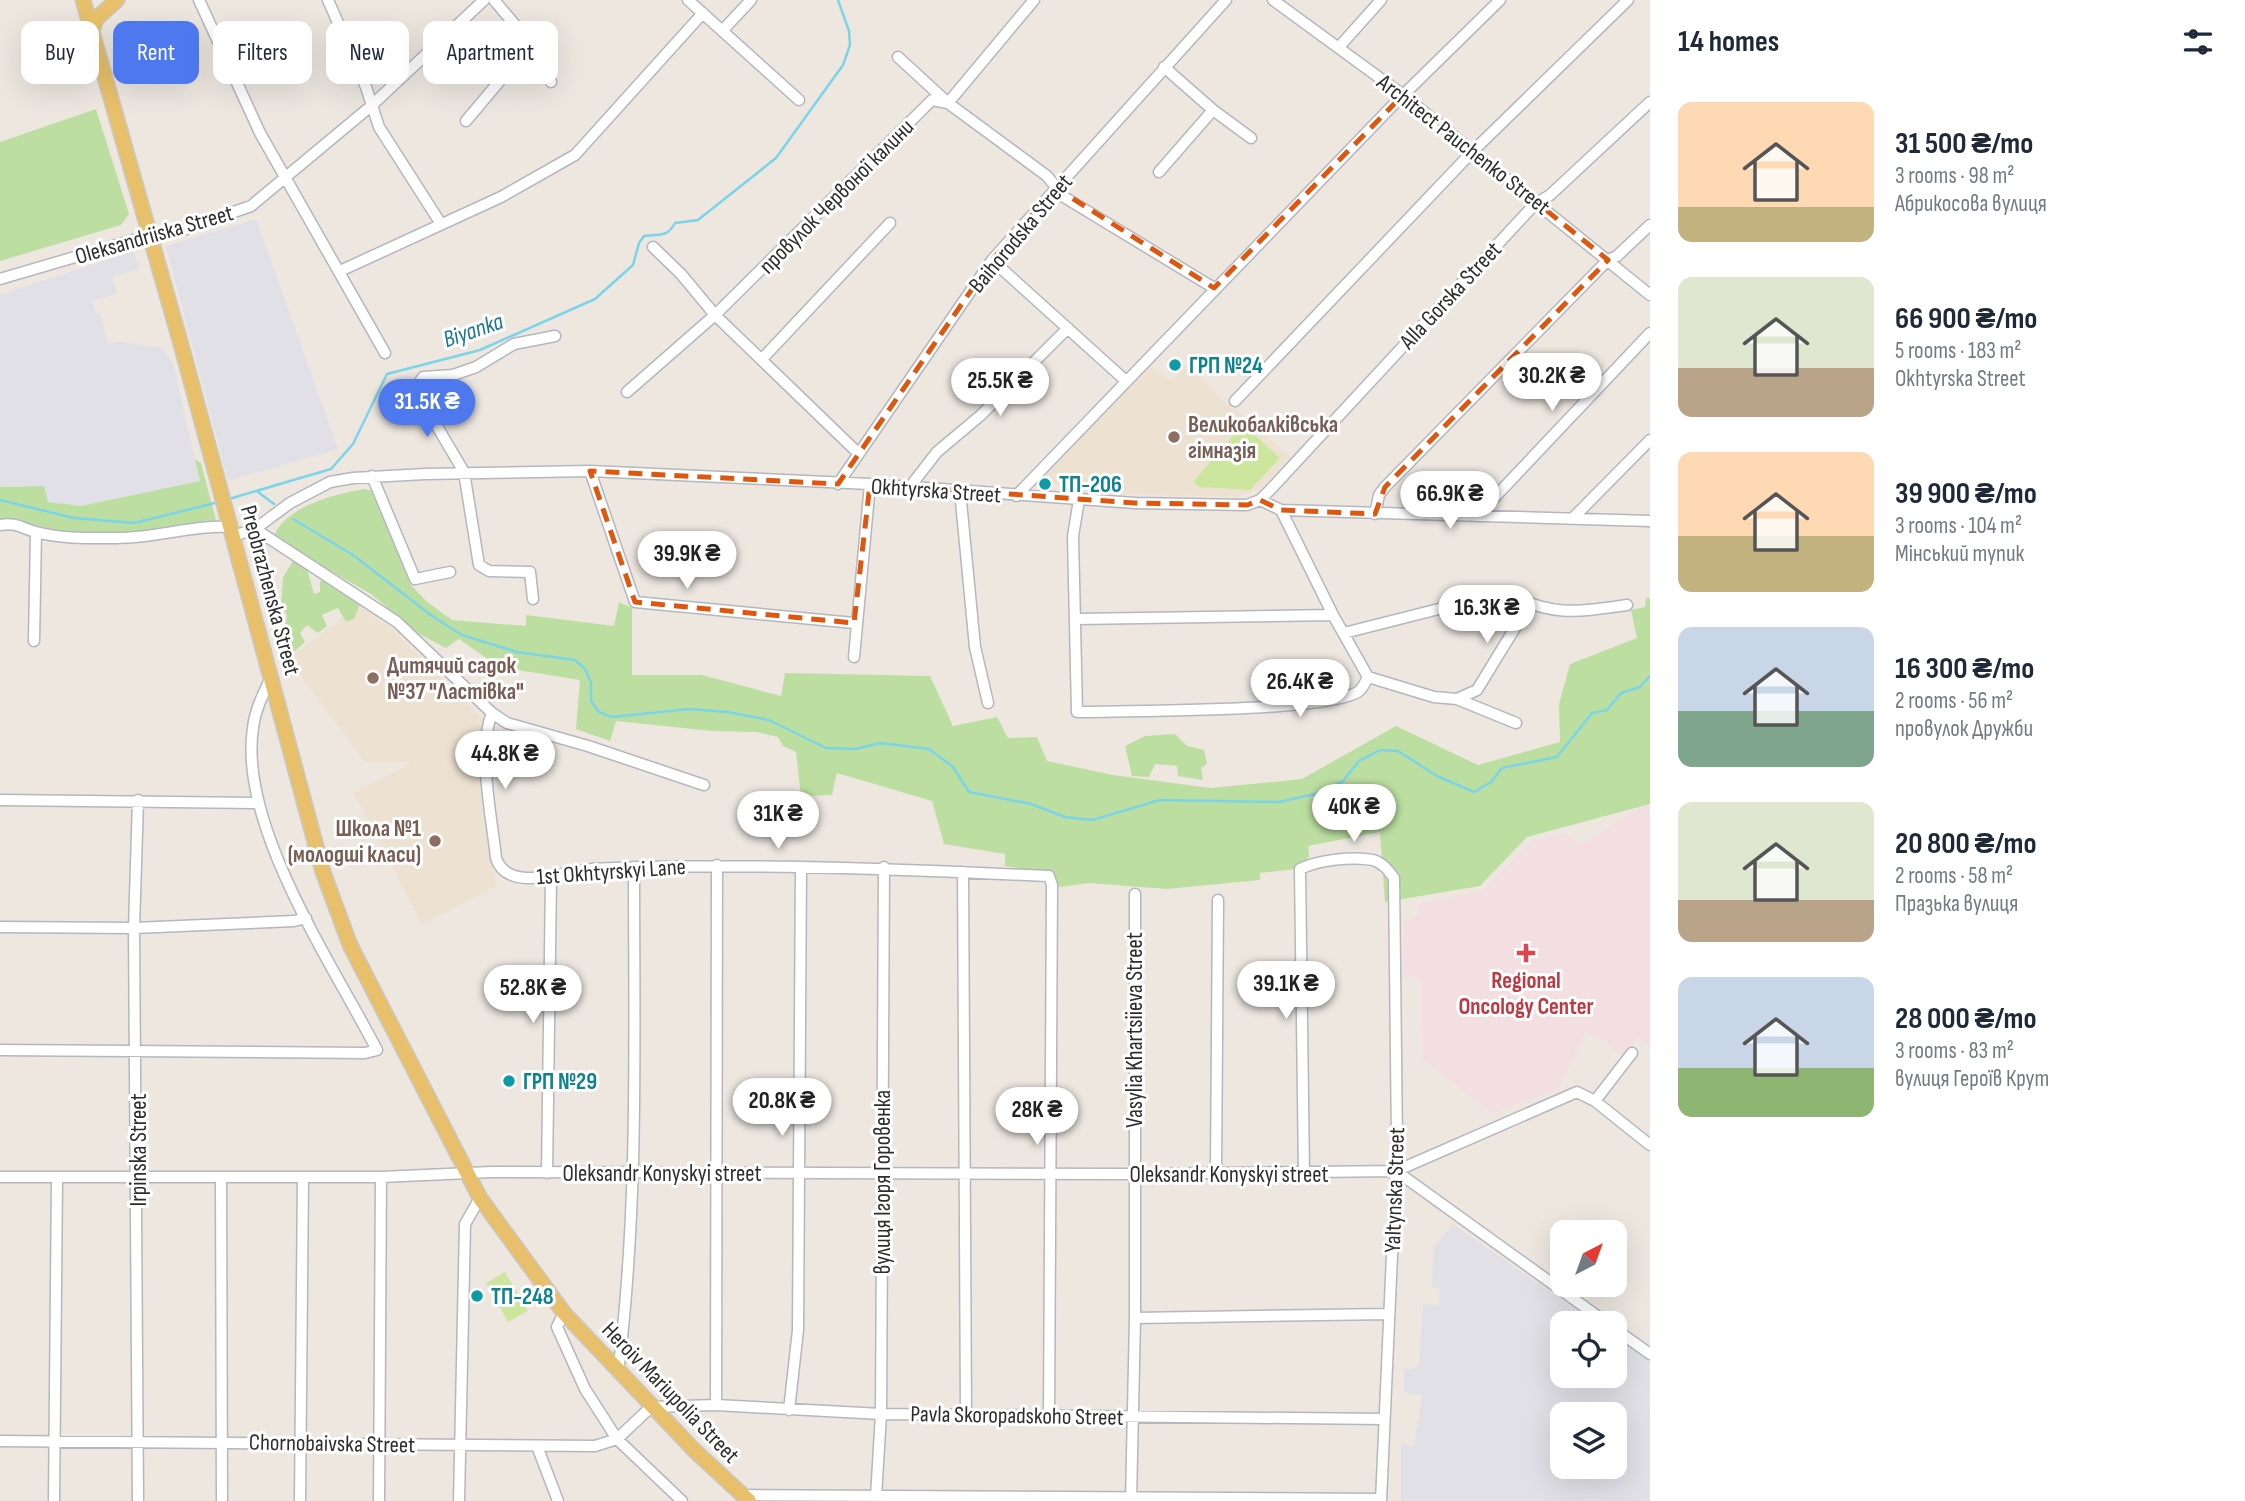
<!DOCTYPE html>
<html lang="en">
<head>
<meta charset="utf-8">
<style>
	body { margin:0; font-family:"Sofia Sans Condensed",sans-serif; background:#f6f6f7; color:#1f2937; height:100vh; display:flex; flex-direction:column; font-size:26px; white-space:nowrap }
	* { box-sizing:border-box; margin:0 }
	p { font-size:23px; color:#747a83 }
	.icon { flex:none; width:38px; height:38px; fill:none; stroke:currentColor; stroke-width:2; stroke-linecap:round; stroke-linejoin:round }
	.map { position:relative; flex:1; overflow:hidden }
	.side { display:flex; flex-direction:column; background:#fff; width:595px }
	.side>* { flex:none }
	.banner { position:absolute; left:21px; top:21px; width:665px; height:63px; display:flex; gap:14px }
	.needle { width:46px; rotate:41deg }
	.fabs { position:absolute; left:1550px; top:1220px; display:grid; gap:14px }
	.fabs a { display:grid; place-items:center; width:77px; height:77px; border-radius:14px; background:#fff; box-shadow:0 7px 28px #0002; font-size:35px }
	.price { position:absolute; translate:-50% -60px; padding:0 16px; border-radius:24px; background:#fff; color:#222; font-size:23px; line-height:46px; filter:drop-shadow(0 2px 4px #0008) }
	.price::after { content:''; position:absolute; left:50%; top:42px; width:21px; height:16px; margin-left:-10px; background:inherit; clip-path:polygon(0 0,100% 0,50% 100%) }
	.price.current { background:#4d78ee; color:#fff }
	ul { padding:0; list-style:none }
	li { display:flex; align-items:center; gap:21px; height:175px; padding:0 28px }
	li span { display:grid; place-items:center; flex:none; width:196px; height:140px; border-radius:14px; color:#555 }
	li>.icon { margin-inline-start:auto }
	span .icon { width:84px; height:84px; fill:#fffc; stroke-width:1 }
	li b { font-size:30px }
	h2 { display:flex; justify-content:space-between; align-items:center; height:84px; padding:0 28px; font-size:30px }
	.pill { padding:0 24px; border-radius:14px; background:#fff; box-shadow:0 7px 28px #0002; font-size:24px; line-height:63px }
	.pill.current { background:#4d78ee; color:#fff }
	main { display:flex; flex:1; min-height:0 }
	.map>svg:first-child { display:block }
</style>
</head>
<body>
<main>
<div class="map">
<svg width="1650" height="1501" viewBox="0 0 1650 1501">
	<rect width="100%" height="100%" fill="#ede7e0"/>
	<!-- industrial -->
	<path fill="#e1e0e6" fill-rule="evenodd" d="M256,219L338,449L228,481L166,246Z
		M134,251L139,269L112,277L117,294L92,301L96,314L100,313L108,344L120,342L162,348L173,364L200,481L81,506L48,502L44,486L0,487V295Z
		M1453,1224L1595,1323H1563V1376H1615V1337L1650,1362V1501H1401V1443L1414,1447L1422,1395L1404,1393V1369H1413L1419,1364L1423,1304L1439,1305L1440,1288L1432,1287L1434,1248ZM1563,1414H1615V1466H1563Z"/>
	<!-- education -->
	<path fill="#ede2d1" d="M1188,364L1232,409L1235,408L1290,457L1260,488L1240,497L1064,492L1046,475L1149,365L1171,381Z
		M359,605L392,629L484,720L485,778L479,785L487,796L496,886L422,925L354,793L413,762H365L288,659Z"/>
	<!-- medical -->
	<path fill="#f3dfe1" d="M1646,804L1650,807V1048L1637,1037L1621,1055L1604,1041L1585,1033L1558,1090L1492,1113L1423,1059L1421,977L1403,978L1404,922L1419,914V904L1483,891L1531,842L1565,833L1582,845Z"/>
	<!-- green -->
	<path fill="#bcdfa1" d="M96,109L129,214L121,225L0,261V142Z
		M195,459L201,463L217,524C170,531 122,539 75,534C50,531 25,519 0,521V487L44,486L48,502L81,506L200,481Z
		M365,489L376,492L408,571L409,583L426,601L452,620L526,626V615L614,626L619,602L632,608V675H702L781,696L785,673L930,676L953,726L997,717L1008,738L1037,737L1047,761L1113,775L1210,788L1302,779L1396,726L1478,765L1560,742L1559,704L1570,664L1637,638L1631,610L1645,607L1646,598H1650V804L1527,837L1480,886L1385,902L1380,832L1308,846L1309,857L1296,869L1260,873V880L1167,889L1089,883L1060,887L1050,873L1005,866V854L944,844L932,801L837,773L832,795L801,796L796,752L783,746L778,737L756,732L712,731L616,721L610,741L576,729L580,680L499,667L459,639L446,648L419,634L371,594L273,538C285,506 334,494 365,489Z
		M293,561L307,569L314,594L320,592V581H329L361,602L354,619L346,622L338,608L322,615L327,626L318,633L307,625L300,633L305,642L288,657L284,634L287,615L281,607L283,577Z
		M1175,734L1187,746L1204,750L1207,764L1201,768L1203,780L1178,776L1177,766L1155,764L1149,777L1132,776L1125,746L1145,736Z"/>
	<!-- pitch -->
	<path fill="#cde69e" d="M1246,427L1280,458L1250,490L1199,487L1193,482L1238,430Z
		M505,1272L528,1311L508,1322L486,1283Z"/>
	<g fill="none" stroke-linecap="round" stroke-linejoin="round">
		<!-- stream -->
		<path stroke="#7bd4e7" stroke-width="2.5" d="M258,492L274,504
			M229,499L331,469L353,444L387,374L480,350L595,299L633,265L639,243L644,236C660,233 666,239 675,223L698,220L776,158L843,65L850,45L849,31L838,0
			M0,500L74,518L134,523L219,502
			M293,519L353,555L432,616L462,635L517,652L575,660L585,669L591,682V701L599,712L612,717L689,709L728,712L769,720L826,748L855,749L880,743L929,749L953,767L969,792L1031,804L1065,817L1092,820L1160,800L1279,802L1315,794L1343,781L1359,761L1380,750L1398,751L1437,776L1474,792L1491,782L1502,768L1557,757L1592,713L1607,710L1621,693L1640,687L1650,676"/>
		<!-- minor casing -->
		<g stroke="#b4b7bf" stroke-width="13">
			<path id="minor" d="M199,0L260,133L385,353
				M328,0L366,87L379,127L441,224
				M494,0L521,32L551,82
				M688,0L799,100
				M1273,0L1403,95L1650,295
				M722,31L751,0
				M1339,47L1381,0
				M898,57L948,103L1047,176L1064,197L1214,288
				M1164,67L1213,110L1251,138
				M466,121L529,46
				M1159,172L1213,110
				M653,247L681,274L715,315L857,452
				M992,260L1126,381
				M340,271L501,197L575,155L703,13
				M0,279L150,235L177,232L251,206L371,106L484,0
				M762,359L890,223
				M627,392L715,315L932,100L948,103L1034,0
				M1235,401L1473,151L1628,0
				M590,471L635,602L854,623
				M372,476L415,579L450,572
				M838,484L992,260L1226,0
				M909,488L937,452L981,415L1068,328
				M960,491L975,647L988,703
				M1016,496L1396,102L1500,0
				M1079,500L1073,536L1077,712C1122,711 1333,712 1359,691C1363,688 1366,681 1368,677L1434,697L1457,699L1516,723
				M1260,500L1281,510L1650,521
				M1281,510L1333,615L1368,677
				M1375,514L1379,495L1385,487L1608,260L1617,256L1650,225
				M1477,516L1650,333
				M1573,518L1650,440
				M0,525C16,522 21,528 36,532C61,539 92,538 117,538C156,538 192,525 231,527
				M255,529L397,622L492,713L507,723L588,746L704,785
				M233,536L255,529L290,503L330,482L353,478L425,474L590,471L870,484L1135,503L1247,505L1260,500L1270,490L1534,205L1550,195L1650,102
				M533,599L530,572L489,571L479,565L464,472L415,389L423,377L453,375L476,367L514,344L555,336
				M1076,619L1333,615
				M1344,633L1506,592C1550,617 1578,612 1627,605
				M34,641L36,532
				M854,657L870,484
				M1457,699L1477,690L1529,605
				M492,713C477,750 492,818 496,858C507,894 566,871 592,869C608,868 624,868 640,867C776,864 912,870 1049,876L1052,885L1049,1414
				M0,800L258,803
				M138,800L134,928L138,1501
				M963,872L966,1412
				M0,927L134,928L294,921L306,918
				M0,1050L365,1053L377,1050C333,965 238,825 253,728C255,710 263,694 271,678
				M1595,1101L1632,1053
				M1396,1171L1577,1092L1595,1101L1650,1145
				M547,1173L551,878
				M1216,1173L1218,900
				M1304,1174L1300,869C1318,860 1353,856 1373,860C1383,863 1388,870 1394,878L1397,1143L1381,1501
				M0,1177H381L491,1172L1134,1174L1396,1171L1607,1323
				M221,1178L222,1501
				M564,1313L557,1327L585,1389L617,1439L682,1501
				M1135,1318L1388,1314
				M1615,1329L1650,1354
				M618,1373C639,1205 634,1036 634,867
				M716,1405L717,865
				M789,1410L798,1330L801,868
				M0,1441L595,1446L617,1439L651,1407L716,1405L881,1414L1384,1419
				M537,1446L558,1501
				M740,1495L1381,1499
				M876,1497L881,1414L884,867
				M54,1501L57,1178
				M300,1501L303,1177
				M379,1501L381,1177
				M459,1501L465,1224L480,1198
				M1131,1501L1135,1318V894"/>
		</g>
		<!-- major casing -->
		<g stroke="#c8c8c8" stroke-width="17">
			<path id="major" d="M83,0L182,348L323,872L350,945L480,1198L564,1313L694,1450L749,1501
				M92,31L96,19L117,0"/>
		</g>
		<!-- minor -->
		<use href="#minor" stroke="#fff" stroke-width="10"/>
		<!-- major -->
		<use href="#major" stroke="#e8c06b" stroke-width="14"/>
	</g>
	<!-- marked area -->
	<path fill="none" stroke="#df570e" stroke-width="5" stroke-dasharray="14 9" stroke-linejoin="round" d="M1403,95L1608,260L1385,487L1375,514L1281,510L1260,500L1247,505L1135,503L870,484L854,623L635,602L590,471L838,484L992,260L1056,188L1214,288Z"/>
	<!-- markers -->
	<g fill="#0f9aa8" stroke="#fff" stroke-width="2.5">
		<circle cx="1175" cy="365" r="7"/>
		<circle cx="1045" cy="484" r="7"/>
		<circle cx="509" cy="1081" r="7"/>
		<circle cx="477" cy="1296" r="7"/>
	</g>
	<g fill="#8d6e63" stroke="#fff" stroke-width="2.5">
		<circle cx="1174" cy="437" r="7"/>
		<circle cx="373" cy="678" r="7"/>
		<circle cx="435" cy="841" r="7"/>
	</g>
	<path fill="#e0444e" stroke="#fff" stroke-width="2.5" d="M1522.5 942.5h7v7h7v7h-7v7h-7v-7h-7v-7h7z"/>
	<g text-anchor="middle" stroke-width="6" stroke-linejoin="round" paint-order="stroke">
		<!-- street labels -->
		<g font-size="23" fill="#2d2d2d" stroke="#fff">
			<text transform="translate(1464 144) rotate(38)" y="8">Architect Pauchenko Street</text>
			<text transform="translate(836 196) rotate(-45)" y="8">провулок Червоної калини</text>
			<text transform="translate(1020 233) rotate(-50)" y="8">Baihorodska Street</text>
			<text transform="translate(154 234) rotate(-16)" y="8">Oleksandriiska Street</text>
			<text transform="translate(1450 295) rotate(-47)" y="8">Alla Gorska Street</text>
			<text transform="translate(936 490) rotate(4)" y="8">Okhtyrska Street</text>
			<text transform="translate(271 590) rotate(75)" y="8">Preobrazhenska Street</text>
			<text transform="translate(611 871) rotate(-4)" y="8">1st Okhtyrskyi Lane</text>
			<text transform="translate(1134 1030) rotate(-90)" y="8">Vasylia Khartsiieva Street</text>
			<text transform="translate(138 1150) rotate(-90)" y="8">Irpinska Street</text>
			<text x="662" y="1181">Oleksandr Konyskyi street</text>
			<text x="1229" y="1182">Oleksandr Konyskyi street</text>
			<text transform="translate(882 1182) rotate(-90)" y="8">вулиця Ігоря Горовенка</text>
			<text transform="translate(1394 1190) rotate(-88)" y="8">Yaltynska Street</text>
			<text transform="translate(671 1392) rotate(46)" y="8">Heroiv Mariupolia Street</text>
			<text transform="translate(1017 1415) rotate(1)" y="8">Pavla Skoropadskoho Street</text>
			<text transform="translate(332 1443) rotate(1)" y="8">Chornobaivska Street</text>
		</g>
		<!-- culture labels -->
		<g font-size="23" font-weight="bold" fill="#0d838f" stroke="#fff" text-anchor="start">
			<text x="1189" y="373">ГРП №24</text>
			<text x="1059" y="492">ТП-206</text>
			<text x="523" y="1089">ГРП №29</text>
			<text x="491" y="1304">ТП-248</text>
		</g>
		<!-- education labels -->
		<g font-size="23" font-weight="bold" fill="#785e54" stroke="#fff" text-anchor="start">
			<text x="1188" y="432">Великобалківська<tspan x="1188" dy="26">гімназія</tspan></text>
			<text x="387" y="673">Дитячий садок<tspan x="387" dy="26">№37 "Ластівка"</tspan></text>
			<text x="421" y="836" text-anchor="end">Школа №1<tspan x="421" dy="26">(молодші класи)</tspan></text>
		</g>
		<!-- health labels -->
		<g font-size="23" font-weight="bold" fill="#be3a42" stroke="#fff">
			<text x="1526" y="988">Regional<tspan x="1526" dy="26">Oncology Center</tspan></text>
		</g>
		<!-- water labels -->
		<g font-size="24" font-style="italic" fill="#177596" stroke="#fff">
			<text transform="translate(473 330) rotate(-19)" y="8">Biyanka</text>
		</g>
	</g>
</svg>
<div class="fabs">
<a><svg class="needle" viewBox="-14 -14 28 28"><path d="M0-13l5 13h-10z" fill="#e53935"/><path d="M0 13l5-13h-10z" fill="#747a83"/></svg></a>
<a><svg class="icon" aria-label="locate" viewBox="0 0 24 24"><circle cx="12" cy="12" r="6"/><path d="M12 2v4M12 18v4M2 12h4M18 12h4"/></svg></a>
<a><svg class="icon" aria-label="layers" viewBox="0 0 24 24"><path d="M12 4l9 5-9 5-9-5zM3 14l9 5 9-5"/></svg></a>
</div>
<b class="price" style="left:1552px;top:413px">30.2K ₴</b>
<b class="price" style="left:1000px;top:418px">25.5K ₴</b>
<b class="price current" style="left:427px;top:439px">31.5K ₴</b>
<b class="price" style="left:1450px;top:531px">66.9K ₴</b>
<b class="price" style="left:687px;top:591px">39.9K ₴</b>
<b class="price" style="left:1487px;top:645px">16.3K ₴</b>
<b class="price" style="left:1300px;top:719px">26.4K ₴</b>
<b class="price" style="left:505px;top:791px">44.8K ₴</b>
<b class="price" style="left:1354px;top:844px">40K ₴</b>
<b class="price" style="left:778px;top:851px">31K ₴</b>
<b class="price" style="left:1286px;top:1021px">39.1K ₴</b>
<b class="price" style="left:533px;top:1025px">52.8K ₴</b>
<b class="price" style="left:782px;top:1138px">20.8K ₴</b>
<b class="price" style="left:1037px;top:1147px">28K ₴</b>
<div class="banner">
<a class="pill">Buy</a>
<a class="pill current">Rent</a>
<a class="pill">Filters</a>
<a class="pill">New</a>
<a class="pill">Apartment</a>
</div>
</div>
<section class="side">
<h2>14 homes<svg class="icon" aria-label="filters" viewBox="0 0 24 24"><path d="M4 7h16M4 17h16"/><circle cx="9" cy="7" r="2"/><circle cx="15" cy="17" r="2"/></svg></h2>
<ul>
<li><span style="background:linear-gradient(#ffd9b3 75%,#c2b280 0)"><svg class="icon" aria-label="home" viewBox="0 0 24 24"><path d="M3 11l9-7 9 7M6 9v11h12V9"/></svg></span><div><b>31 500 ₴/mo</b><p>3 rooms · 98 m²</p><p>Абрикосова вулиця</p></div></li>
<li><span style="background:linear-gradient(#dfe7d0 65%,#b9a48a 0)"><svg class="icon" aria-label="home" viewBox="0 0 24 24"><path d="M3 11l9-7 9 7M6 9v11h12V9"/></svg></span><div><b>66 900 ₴/mo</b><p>5 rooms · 183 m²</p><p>Okhtyrska Street</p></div></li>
<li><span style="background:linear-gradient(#ffd9b3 60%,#c2b280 0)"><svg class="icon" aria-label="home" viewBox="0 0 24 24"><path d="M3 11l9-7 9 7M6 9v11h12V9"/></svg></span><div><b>39 900 ₴/mo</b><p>3 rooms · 104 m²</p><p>Мінський тупик</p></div></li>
<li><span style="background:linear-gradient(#c9d6e8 60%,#7fa58c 0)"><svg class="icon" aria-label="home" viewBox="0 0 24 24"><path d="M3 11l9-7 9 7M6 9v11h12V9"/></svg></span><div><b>16 300 ₴/mo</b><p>2 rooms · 56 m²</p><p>провулок Дружби</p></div></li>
<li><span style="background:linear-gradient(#dfe7d0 70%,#b9a48a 0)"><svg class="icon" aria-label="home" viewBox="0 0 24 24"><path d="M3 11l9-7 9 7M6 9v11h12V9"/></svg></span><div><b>20 800 ₴/mo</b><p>2 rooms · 58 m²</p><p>Празька вулиця</p></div></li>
<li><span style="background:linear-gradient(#c9d6e8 65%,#8fb573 0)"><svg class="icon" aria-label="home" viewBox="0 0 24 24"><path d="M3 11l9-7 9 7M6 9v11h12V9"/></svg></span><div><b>28 000 ₴/mo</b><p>3 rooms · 83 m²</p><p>вулиця Героїв Крут</p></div></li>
</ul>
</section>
</main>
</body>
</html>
